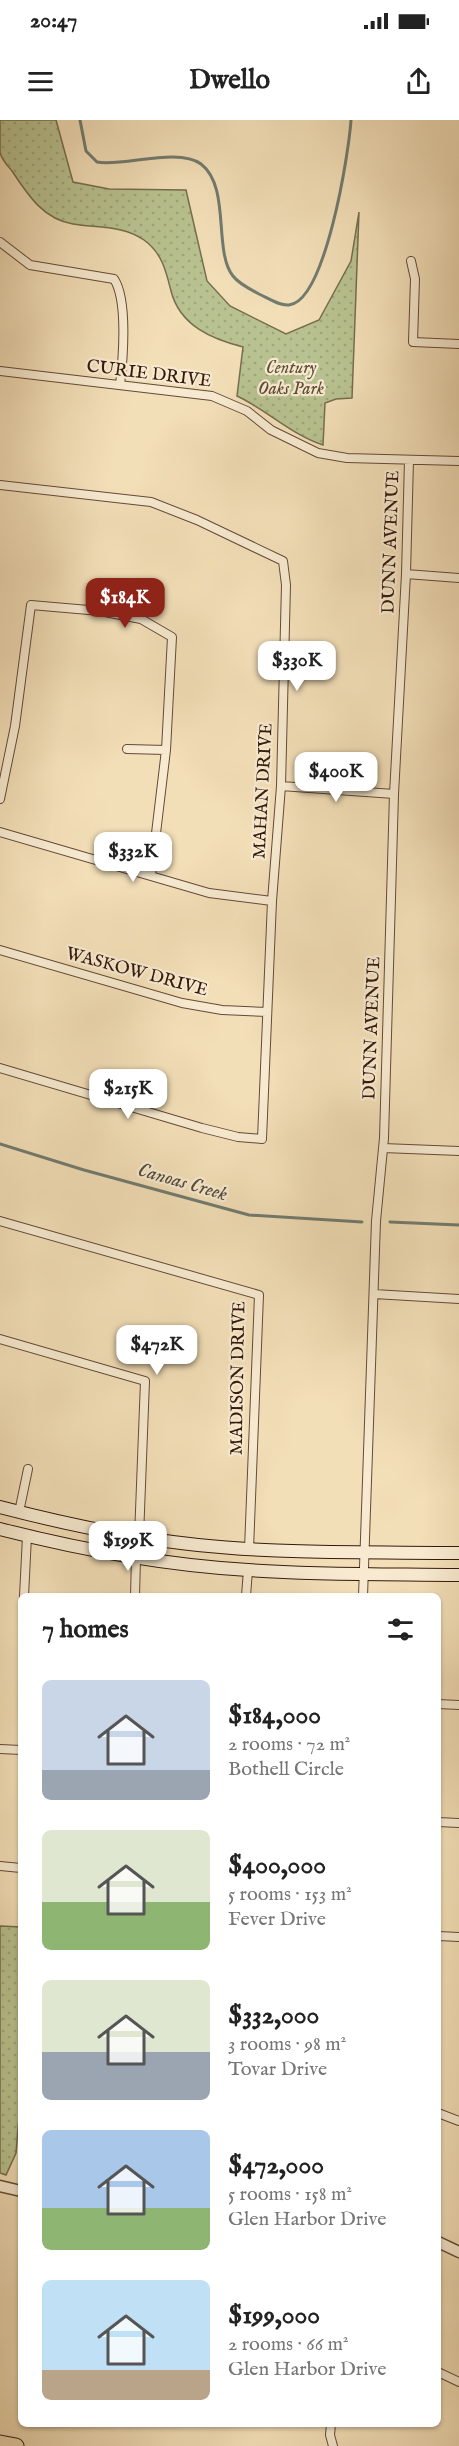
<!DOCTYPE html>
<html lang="en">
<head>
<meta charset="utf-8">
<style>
	body { margin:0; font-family:"IM FELL English",serif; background:#f6f6f6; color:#222; height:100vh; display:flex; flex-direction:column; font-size:22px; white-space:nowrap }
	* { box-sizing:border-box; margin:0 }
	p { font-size:20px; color:#767676 }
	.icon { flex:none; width:33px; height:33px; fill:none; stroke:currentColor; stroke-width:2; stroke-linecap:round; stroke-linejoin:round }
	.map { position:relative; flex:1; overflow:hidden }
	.panel { position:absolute; left:18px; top:1473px; width:423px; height:834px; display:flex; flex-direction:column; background:#fff; border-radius:9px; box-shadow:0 2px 4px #0004 }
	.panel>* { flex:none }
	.price { position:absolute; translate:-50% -51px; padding:0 14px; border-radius:12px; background:#fff; color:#222; font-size:20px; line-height:39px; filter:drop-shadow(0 2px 3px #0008) }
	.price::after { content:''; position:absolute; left:50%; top:36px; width:18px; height:14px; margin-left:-9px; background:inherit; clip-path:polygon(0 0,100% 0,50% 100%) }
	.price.current { background:#8f2418; color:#fff }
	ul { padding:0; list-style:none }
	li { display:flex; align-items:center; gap:18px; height:150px; padding:0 24px }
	li span { display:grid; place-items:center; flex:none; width:168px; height:120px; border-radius:9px; color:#555 }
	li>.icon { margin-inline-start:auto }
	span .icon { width:72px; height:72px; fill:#fffc; stroke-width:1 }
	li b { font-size:26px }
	h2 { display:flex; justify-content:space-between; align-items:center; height:72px; padding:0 24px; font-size:26px }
	.status { display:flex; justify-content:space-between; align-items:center; height:42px; padding:0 30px; background:#fff; direction:ltr }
	.status svg { height:16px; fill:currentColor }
	header { display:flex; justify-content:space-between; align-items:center; height:78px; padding:0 24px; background:#fff; font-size:27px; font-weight:700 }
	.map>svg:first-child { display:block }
</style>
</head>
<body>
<div class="status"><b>20:47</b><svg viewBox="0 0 49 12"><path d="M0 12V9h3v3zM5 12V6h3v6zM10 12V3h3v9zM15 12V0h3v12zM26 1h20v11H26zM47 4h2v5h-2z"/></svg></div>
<header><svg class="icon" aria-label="menu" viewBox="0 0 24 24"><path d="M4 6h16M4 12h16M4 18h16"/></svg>Dwello<svg class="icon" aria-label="share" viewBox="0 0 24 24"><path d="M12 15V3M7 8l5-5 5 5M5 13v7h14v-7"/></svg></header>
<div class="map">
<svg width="459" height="2326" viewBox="0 0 459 2326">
	<defs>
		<pattern id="park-dots" width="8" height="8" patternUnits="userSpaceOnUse" patternTransform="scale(1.5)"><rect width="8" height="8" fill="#b8c290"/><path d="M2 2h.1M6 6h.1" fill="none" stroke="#9fa67b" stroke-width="1.8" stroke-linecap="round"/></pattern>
	</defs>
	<rect width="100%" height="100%" fill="#f2deb7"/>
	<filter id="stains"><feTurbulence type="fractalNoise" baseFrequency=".00333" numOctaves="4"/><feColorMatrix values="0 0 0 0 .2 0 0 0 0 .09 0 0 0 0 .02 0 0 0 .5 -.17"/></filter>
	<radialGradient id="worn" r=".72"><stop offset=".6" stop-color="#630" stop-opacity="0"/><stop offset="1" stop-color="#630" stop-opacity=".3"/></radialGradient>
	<!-- park -->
	<path fill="url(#park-dots)" stroke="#766e4e" stroke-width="1.5" d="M0,0H56L73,62L109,69L186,70L207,161L230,186L286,214L319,200L351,141L359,92L352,278L336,279L325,283L323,325C290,314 267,290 237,276L243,227C212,219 180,206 171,171C166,151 162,133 144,120C123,105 96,108 73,104C43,99 28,75 12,51C8,46 1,39 0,32C0,22 0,10 0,0Z
		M0,1806L21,1807V1972L16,2033L6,2055L0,2053Z"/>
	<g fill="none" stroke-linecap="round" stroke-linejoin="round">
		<!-- stream -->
		<path stroke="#727b6f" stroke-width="3" d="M80,0L86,31L97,42C123,47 178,27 201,44C231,67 213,131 233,156C239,164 250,169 259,174C268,178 279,186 289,185C326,181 349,31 351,0
			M0,1024L84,1050L249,1095L362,1102
			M390,1102L459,1105"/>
		<!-- minor casing -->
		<g stroke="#644a38" stroke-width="10">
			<path id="minor" d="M0,122L30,145L114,159C128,180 123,239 120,265
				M411,141L415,159L413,222L459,224
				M0,251L212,276L247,291L271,310L318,333L347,338L459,341
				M0,365L151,382L197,400L283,441L286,465L281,666L272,781L262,1019L238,1017L202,1008L0,948
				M406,454L459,458
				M127,629L166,630
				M281,666L394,674
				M0,679L15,606L31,485L100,491L141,499L172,517L166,630L151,755
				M0,712L209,773L272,781
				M0,830L182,883L222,890L267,892
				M383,1028L459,1031
				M0,1101L259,1175L249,1429
				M374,1174L459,1179
				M0,1219L145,1261L139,1417
				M19,1392L28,1349
				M24,1476L27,1416
				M135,1476L136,1438
				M246,1476L248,1450
				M363,1476L376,1101L384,1018L394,674L406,454L409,340
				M438,1584L459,1585
				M0,1629L21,1630
				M438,1702L459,1703
				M0,1746L21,1748
				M438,1816L459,1817
				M438,1993L459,2001
				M438,2252L459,2262
				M331,2304L330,2315L333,2326"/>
		</g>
		<!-- tertiary casing -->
		<g stroke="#644a38" stroke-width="13">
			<path id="tertiary" d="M0,2066L21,2071
				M438,2122L459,2132"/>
		</g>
		<!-- secondary casing -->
		<g stroke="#35190d" stroke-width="14">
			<path id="secondary" d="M0,1387C65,1404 131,1418 198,1425C284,1434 372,1432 459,1433
				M0,1409C82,1430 164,1445 248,1450C318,1455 389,1454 459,1455"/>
		</g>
		<!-- motorway casing -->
		<g stroke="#35190d" stroke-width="17">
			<path id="motorway" d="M0,2323L16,2326"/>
		</g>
		<!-- minor -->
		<use href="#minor" stroke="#f7ead0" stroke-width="8"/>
		<!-- tertiary -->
		<use href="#tertiary" stroke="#f7ead0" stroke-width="10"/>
		<!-- secondary -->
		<use href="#secondary" stroke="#f7ead0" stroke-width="12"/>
		<!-- motorway -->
		<use href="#motorway" stroke="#f2deb7" stroke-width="15"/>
	</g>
	<g text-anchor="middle" stroke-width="4.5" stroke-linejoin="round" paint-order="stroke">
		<!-- park labels -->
		<g font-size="18" font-style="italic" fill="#5c4c34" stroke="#f7ead0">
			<text x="291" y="253">Century<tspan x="291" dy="21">Oaks Park</tspan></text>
		</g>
		<!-- street labels -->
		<g font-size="18" fill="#35190d" stroke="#f7ead0">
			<text transform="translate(149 253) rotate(7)" y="6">CURIE DRIVE</text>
			<text transform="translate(390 422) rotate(-88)" y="6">DUNN AVENUE</text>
			<text transform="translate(262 671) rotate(-87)" y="6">MAHAN DRIVE</text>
			<text transform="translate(137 851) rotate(15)" y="6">WASKOW DRIVE</text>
			<text transform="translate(371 908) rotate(-88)" y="6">DUNN AVENUE</text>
			<text transform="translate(237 1258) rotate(-89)" y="6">MADISON DRIVE</text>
		</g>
		<!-- water labels -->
		<g font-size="20" font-style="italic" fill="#544a3e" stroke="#f7ead0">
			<text transform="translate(183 1061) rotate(16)" y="7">Canoas Creek</text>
		</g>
	</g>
	<rect width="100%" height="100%" filter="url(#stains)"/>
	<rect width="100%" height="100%" fill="url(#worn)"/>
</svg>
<b class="price current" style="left:125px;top:509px">$184K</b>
<b class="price" style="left:297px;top:572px">$330K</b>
<b class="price" style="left:336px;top:683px">$400K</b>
<b class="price" style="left:133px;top:763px">$332K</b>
<b class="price" style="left:128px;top:1000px">$215K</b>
<b class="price" style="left:157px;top:1256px">$472K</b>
<b class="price" style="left:128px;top:1452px">$199K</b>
<section class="panel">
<h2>7 homes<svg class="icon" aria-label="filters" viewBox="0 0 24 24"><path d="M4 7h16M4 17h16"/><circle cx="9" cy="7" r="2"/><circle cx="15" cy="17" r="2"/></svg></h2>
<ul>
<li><span style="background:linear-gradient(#c9d6e8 75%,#9aa5b1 0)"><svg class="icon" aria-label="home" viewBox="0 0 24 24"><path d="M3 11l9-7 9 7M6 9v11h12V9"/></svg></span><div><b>$184,000</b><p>2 rooms · 72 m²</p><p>Bothell Circle</p></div></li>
<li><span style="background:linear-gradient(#dfe7d0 60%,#8fb573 0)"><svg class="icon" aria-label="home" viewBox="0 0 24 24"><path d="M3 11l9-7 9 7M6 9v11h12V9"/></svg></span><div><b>$400,000</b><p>5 rooms · 153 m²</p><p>Fever Drive</p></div></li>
<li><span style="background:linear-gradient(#dfe7d0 60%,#9aa5b1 0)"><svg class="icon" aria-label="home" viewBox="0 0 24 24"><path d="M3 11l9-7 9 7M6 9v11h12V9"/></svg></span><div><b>$332,000</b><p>3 rooms · 98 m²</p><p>Tovar Drive</p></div></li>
<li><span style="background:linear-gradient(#a9c7e8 65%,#8fb573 0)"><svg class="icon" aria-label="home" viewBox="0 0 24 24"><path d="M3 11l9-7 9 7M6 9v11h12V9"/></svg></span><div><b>$472,000</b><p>5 rooms · 158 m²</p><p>Glen Harbor Drive</p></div></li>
<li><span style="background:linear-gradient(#bfe0f5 75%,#b9a48a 0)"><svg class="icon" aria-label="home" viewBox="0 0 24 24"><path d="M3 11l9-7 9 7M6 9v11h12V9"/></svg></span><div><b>$199,000</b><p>2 rooms · 66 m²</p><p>Glen Harbor Drive</p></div></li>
</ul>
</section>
</div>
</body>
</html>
